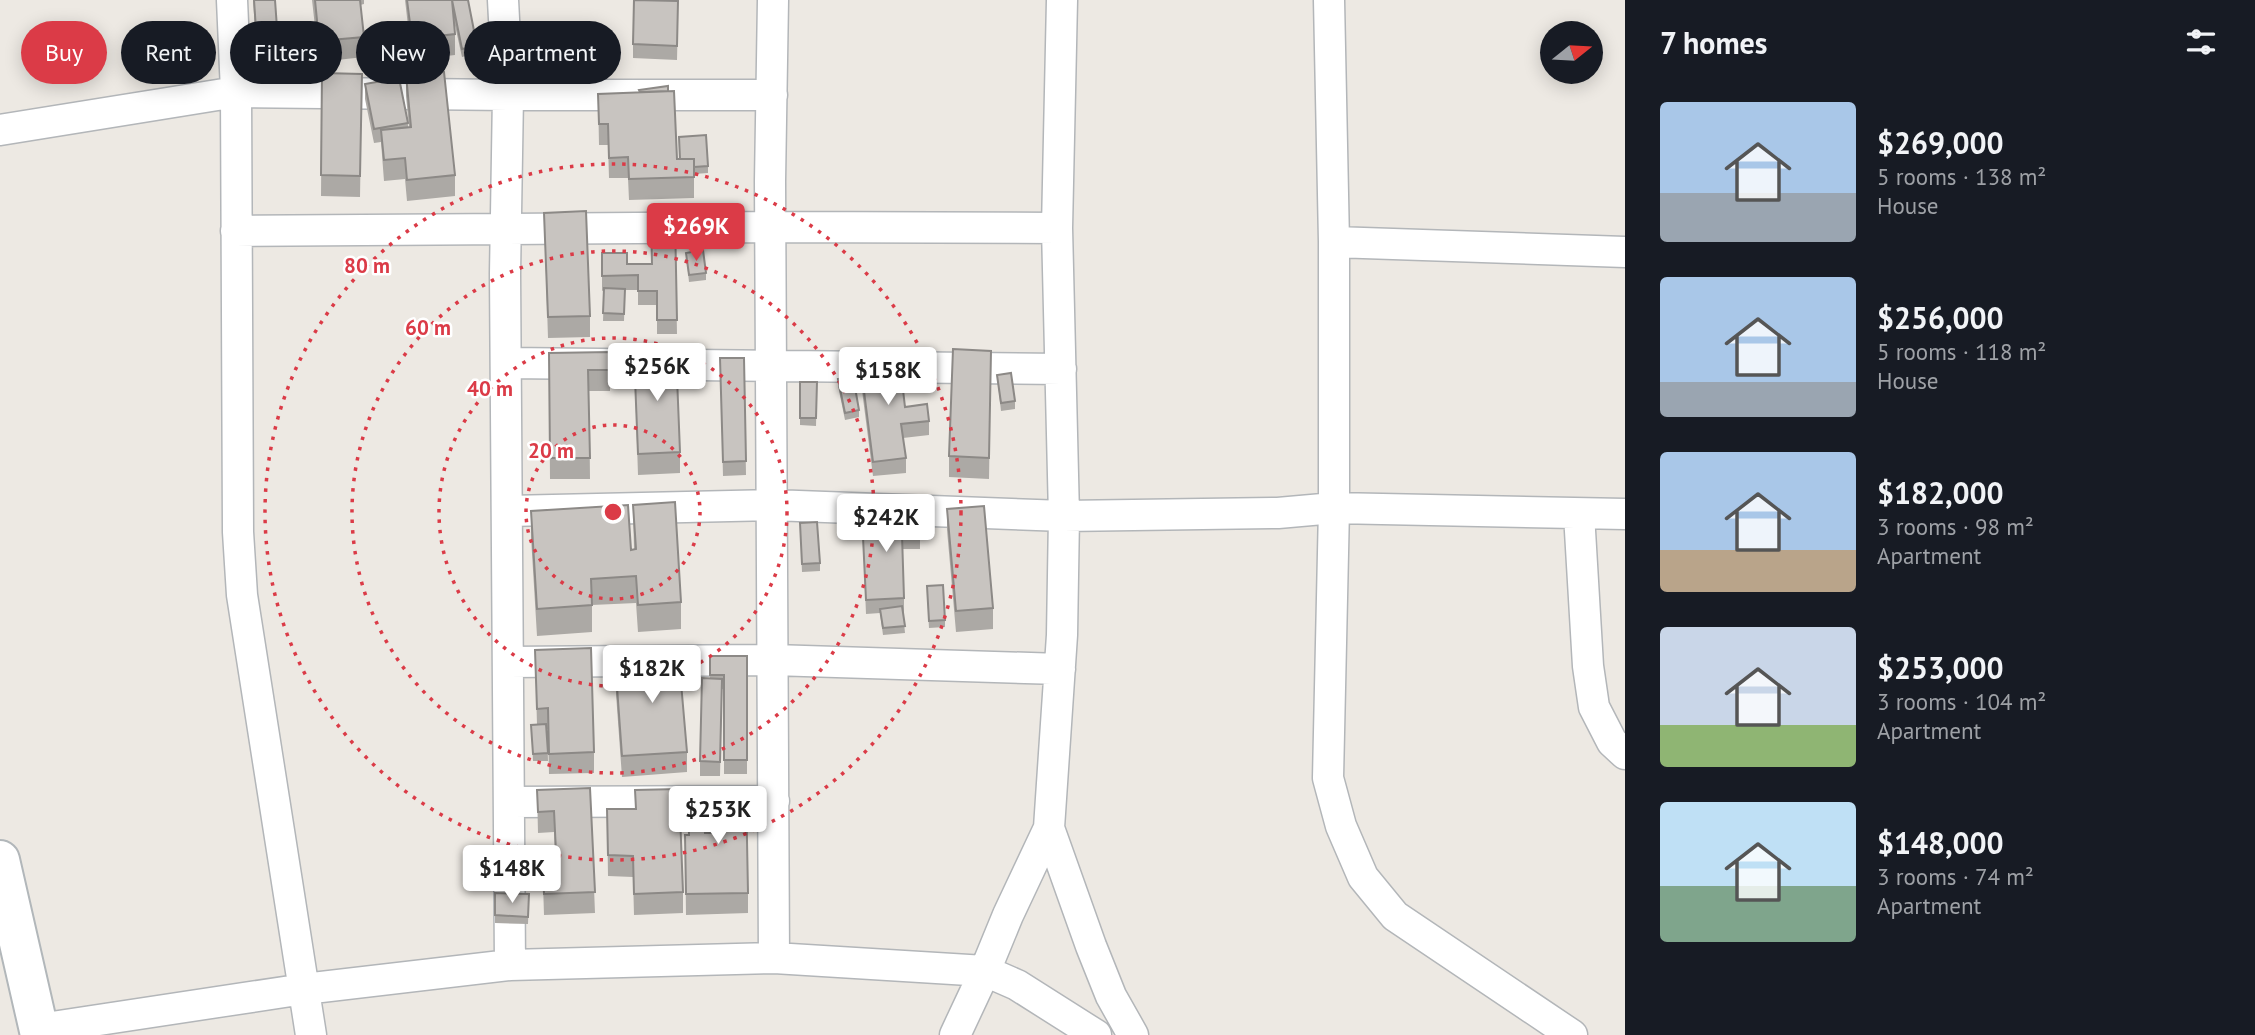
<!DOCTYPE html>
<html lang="en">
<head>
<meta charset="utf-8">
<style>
	body { margin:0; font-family:"PT Sans",sans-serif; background:#20242c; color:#f1f3f6; height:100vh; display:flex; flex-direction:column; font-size:26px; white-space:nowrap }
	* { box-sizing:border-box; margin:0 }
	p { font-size:23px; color:#9ea1a6 }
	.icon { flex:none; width:38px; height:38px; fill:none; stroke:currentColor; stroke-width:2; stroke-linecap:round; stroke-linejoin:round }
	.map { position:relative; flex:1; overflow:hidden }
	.side { display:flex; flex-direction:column; background:#171b24; width:630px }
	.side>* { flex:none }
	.banner { position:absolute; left:21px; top:21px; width:665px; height:63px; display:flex; gap:14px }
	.needle { width:46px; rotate:72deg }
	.fabs { position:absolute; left:1540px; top:21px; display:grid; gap:14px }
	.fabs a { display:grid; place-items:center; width:63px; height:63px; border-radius:50%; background:#171b24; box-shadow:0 4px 18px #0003; font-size:35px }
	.price { position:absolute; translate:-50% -60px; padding:0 16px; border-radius:7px; background:#fff; color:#222; font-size:23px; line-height:46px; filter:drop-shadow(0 2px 4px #0008) }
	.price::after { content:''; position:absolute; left:50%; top:42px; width:21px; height:16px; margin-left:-10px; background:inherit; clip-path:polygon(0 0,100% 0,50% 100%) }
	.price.current { background:#db3b47; color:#fff }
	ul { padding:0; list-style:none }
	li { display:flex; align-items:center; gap:21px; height:175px; padding:0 35px }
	li span { display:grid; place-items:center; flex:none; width:196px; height:140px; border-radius:7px; color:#555 }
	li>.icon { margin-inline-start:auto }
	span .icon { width:84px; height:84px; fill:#fffc; stroke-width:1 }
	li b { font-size:30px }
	h2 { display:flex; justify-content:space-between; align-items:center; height:84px; padding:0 35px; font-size:30px }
	.chip { padding:0 24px; border-radius:32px; background:#171b24; box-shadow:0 4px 18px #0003; font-size:24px; line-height:63px }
	.chip.current { background:#db3b47; color:#fff }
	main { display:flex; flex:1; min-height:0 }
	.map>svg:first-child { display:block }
</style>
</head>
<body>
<main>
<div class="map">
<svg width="1625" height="1035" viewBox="0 0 1625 1035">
	<rect width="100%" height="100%" fill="#ede9e3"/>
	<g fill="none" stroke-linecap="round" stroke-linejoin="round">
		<!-- street casing -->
		<g stroke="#b3b6b9" stroke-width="33">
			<path id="street" d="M232,0L236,92L238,532L242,595L311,1035
				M503,0L508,95L505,274L510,965
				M1062,0L1057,228L1064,516L1062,635L1049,828L1091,946L1111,996L1133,1035
				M1329,0L1334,242V508L1328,778L1341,826L1363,877L1395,916L1572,1035
				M0,130L236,92L508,95H772
				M236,231L770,227L1057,228
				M1334,242L1625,252
				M507,363L1061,369
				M507,511L772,505L1064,516L1278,513L1334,508L1625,514
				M1579,514L1588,666L1594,707L1612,742L1625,754
				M509,662L773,660L1060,669
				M509,802L774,801
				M774,958L985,971L1008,915L1049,828
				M39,1029L304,989L510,965L774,958L770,181L773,0
				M955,1035L985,971L1017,985L1096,1035"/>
		</g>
		<!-- secondary casing -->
		<g stroke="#b2b7ba" stroke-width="42">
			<path id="secondary" d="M0,860L40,1035"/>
		</g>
		<!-- street -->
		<use href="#street" stroke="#fff" stroke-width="30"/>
		<!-- secondary -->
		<use href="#secondary" stroke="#fff" stroke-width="38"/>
	</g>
	<!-- wall -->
	<path fill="#aca9a5" d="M253,0H275L278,56L257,58Z
		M312,0H364V4L360,5L364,37V57L319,62Z
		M405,0H468L477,46V53L462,57L454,21L455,34V55L412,60Z
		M678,15L677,60L633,58V44Z
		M322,73L362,74L360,197L321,196Z
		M406,75L455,175V196L407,201L405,179L384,181L381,142L374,143L365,99V84L408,123V127H409L406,96Z
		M598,94L677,159L708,166V173L694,174V198L629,200L628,178H609L608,145H599Z
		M544,213L590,316V337L548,338Z
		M675,219L677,334H657V305H638V290H625L624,321H603L604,290L602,291V253L627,264H652Z
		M686,253L706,273V280L689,282Z
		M991,351L989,479L949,477V456Z
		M610,352V391H589L590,479H550L549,353Z
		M634,353L680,452V473L638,475Z
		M720,358H744L746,475L723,476Z
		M860,360L905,407L929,421V435L903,438L906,458V473L873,476L860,375Z
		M997,375L1015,401V409L1001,411Z
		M838,379L859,410V417L845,420L838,386Z
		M800,382H817L816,426L800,425Z
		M633,505L681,602V629L638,632L636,603L592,605V632L537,636L531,537V511L631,550L634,549Z
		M947,509L993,608V629L956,632L947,530Z
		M862,516L920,534V549H902L904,598V612H903L905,633L883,635L880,613L866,614Z
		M800,523L820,563V571L802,572Z
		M927,593L945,620V627L929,628Z
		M535,650L594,752V773L549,774L548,729H547L548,761H533L531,725H537Z
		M636,651L687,752V772L622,777L616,694V673L636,672Z
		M710,656H747V774H724V689H722L720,776H700V761L710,678Z
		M590,788L595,913L544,915L542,852H555L554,832L538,833L537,790Z
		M718,789L748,893V913L686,915L685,835L719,833Z
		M635,790L683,892V913L634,915L633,877L608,876L607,809H635Z
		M495,893L529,894L528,924L495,923Z"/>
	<!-- building -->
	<path fill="#c8c4c0" stroke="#8c8986" stroke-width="2" d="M254,0H275L278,42L257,44Z
		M315,0H360L364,37L319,41Z
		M407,0H452L455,34L412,39Z
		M452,0H468L477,46L462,49Z
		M634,0L678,1L677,46L633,44Z
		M444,72L455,175L407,180L405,158L384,160L381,130L411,127L406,75Z
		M322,73L362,74L360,176L321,175Z
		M399,78L408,123L374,129L365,84Z
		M668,86V91L640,92L639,90Z
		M674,91L677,159H694V177L629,179L628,157L609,158L608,124H599L598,94Z
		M706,135L708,166L694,167V159H680L679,137Z
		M586,211L590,316L548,317L544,213Z
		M651,219H675L677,320H657V291H638V275L602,276V253H627V264H652Z
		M703,250L706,273L689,275L686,253Z
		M604,288L625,289L624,314L603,313Z
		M953,349L991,351L989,458L949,456Z
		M610,352V370H588L590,458H550L549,353Z
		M676,352L680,452L638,454L634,353Z
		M899,355L905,407L927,404L929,421L901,424L906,458L873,462L860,360Z
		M720,358H744L746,461L723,462Z
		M1011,373L1015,401L1001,403L997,375Z
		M853,376L859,410L845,413L838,379Z
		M800,382H817L816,418H800Z
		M675,502L681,602L638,605L636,576L591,579L592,605L537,609L531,511L628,505L631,550L636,549L633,505Z
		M984,506L993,608L956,611L947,509Z
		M918,514L920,534L902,535L904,598L866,600L862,516Z
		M817,522L820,563L802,564L800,523Z
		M943,585L945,620L929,621L927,586Z
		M902,606L905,626L883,628L880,609Z
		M591,648L594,752L549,754L548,708L537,709L535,650Z
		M678,648L687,752L622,756L616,673L638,672L636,651Z
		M710,656H747V760H724V675H710Z
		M702,678L722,679L720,762L700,761Z
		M546,724L548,753L533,754L531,725Z
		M590,788L595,892L544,894L542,852H556L554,811L538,812L537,790Z
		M746,788L748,893L686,894L685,835H689L688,790H704L705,833H720L718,789Z
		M679,789L683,892L634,894L633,856L608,855L607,809H636L635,790Z
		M495,893L529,894L528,917L495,915Z"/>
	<!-- distance rings -->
	<g fill="none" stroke="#db3b47" stroke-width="3.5" stroke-dasharray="3.5 7">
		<circle cx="613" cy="512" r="87"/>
		<circle cx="613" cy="512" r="174"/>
		<circle cx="613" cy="512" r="261"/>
		<circle cx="613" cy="512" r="348"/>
	</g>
	<circle cx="613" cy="512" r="10" fill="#db3b47" stroke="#fff" stroke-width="3.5"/>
	<g font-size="21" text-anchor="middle" font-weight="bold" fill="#db3b47" stroke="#fff" stroke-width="5" stroke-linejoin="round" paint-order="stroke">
		<text x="367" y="273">80 m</text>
		<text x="428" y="335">60 m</text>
		<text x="490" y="396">40 m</text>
		<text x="551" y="458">20 m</text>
	</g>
</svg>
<div class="fabs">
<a><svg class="needle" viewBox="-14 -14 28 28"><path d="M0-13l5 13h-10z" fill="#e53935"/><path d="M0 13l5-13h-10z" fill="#9ea1a6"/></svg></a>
</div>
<b class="price current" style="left:696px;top:263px">$269K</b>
<b class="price" style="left:657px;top:403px">$256K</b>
<b class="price" style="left:888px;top:407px">$158K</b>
<b class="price" style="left:886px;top:554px">$242K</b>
<b class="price" style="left:652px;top:705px">$182K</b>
<b class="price" style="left:718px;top:846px">$253K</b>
<b class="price" style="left:512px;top:905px">$148K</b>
<div class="banner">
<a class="chip current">Buy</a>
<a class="chip">Rent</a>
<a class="chip">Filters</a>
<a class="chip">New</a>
<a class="chip">Apartment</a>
</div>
</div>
<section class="side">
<h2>7 homes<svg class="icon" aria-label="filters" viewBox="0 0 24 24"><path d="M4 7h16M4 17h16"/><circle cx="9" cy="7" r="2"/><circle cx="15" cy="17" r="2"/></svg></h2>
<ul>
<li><span style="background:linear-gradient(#a9c7e8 65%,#9aa5b1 0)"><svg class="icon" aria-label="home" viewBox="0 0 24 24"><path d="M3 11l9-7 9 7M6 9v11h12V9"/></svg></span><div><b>$269,000</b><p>5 rooms · 138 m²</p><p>House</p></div></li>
<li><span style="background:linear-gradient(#a9c7e8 75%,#9aa5b1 0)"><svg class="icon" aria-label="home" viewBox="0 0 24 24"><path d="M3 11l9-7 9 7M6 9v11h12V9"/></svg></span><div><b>$256,000</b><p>5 rooms · 118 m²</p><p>House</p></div></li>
<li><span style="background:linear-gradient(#a9c7e8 70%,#b9a48a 0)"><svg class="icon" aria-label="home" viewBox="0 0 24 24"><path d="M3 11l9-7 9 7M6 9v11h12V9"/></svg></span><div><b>$182,000</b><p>3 rooms · 98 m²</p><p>Apartment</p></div></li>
<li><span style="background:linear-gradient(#c9d6e8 70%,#8fb573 0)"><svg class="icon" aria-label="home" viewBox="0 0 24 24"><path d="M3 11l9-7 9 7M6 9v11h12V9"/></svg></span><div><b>$253,000</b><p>3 rooms · 104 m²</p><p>Apartment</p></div></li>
<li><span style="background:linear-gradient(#bfe0f5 60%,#7fa58c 0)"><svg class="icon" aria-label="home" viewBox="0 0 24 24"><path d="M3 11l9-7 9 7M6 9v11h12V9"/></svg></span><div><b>$148,000</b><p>3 rooms · 74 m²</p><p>Apartment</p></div></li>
</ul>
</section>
</main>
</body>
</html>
